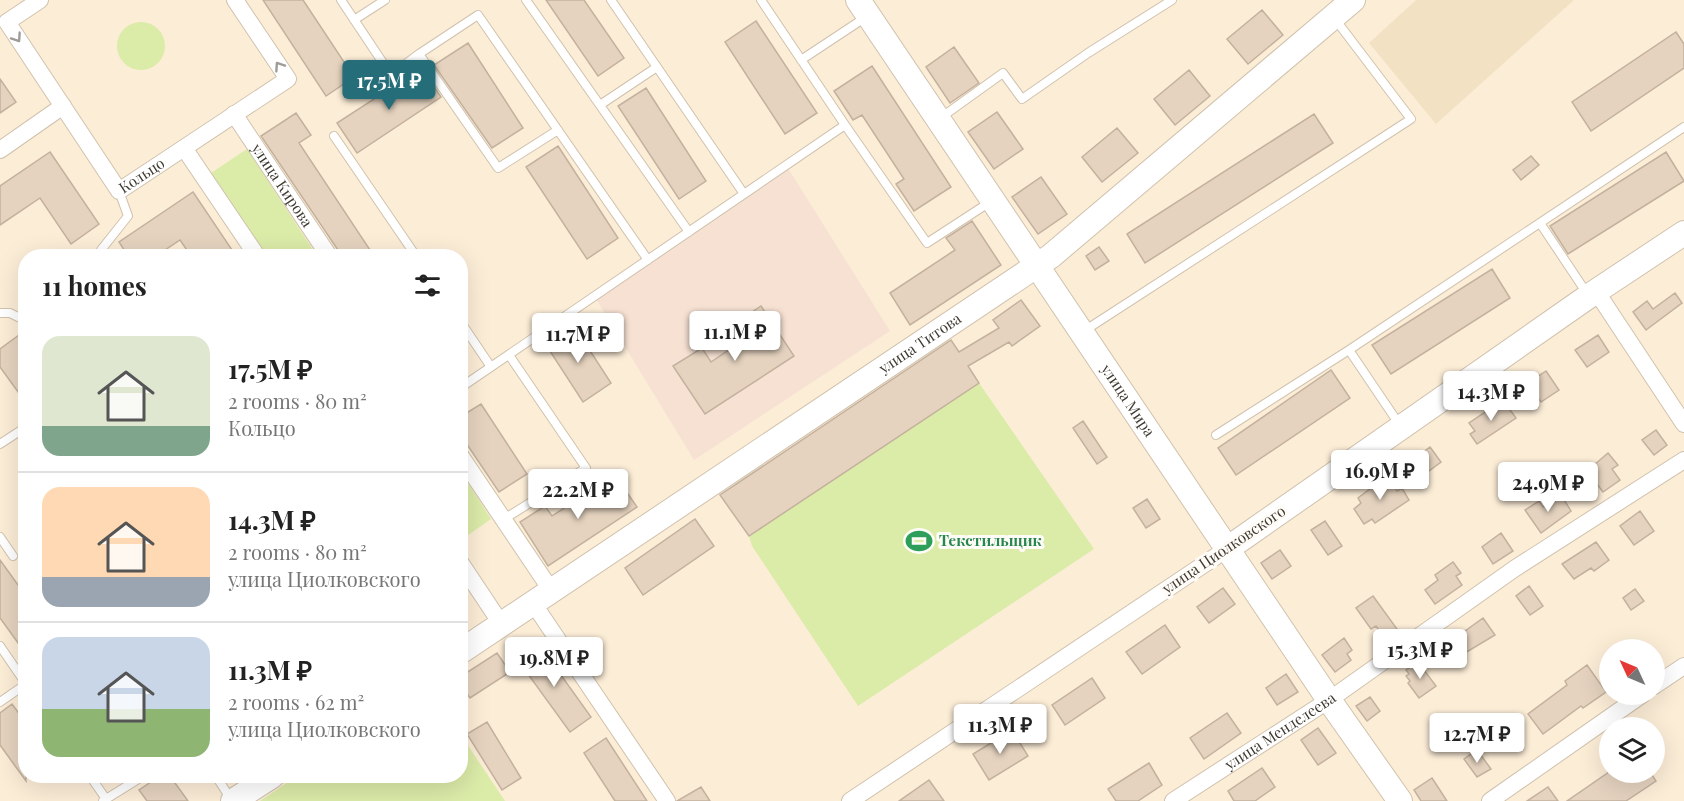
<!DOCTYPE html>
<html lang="en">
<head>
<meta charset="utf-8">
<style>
	body { margin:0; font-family:"Playfair Display",serif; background:#f6f6f6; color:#222; height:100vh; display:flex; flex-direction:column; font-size:22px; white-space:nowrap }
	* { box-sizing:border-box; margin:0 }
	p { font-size:20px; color:#767676 }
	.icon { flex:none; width:33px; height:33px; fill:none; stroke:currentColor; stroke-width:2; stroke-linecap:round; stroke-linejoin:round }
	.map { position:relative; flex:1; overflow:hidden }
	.details { position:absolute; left:18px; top:249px; width:450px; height:534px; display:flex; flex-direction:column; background:#fff; border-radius:24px; box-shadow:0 6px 24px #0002 }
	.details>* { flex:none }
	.needle { width:39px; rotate:314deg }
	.controls { position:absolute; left:1599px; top:639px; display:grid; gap:12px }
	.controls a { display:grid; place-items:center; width:66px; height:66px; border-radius:50%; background:#fff; box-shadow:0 6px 24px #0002; font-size:30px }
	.price { position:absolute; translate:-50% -51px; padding:0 14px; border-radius:6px; background:#fff; color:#222; font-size:20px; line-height:39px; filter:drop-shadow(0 2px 3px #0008) }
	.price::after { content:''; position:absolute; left:50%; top:36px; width:18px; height:14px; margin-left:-9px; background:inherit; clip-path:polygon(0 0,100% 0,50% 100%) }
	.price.active { background:#256e79; color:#fff }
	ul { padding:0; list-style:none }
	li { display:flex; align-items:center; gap:18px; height:150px; padding:0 24px }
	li+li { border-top:2px solid #e0e0e0 }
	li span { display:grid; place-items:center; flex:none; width:168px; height:120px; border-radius:18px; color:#555 }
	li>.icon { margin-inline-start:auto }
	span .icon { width:72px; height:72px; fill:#fffc; stroke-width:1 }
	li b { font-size:26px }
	h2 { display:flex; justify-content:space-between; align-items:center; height:72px; padding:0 24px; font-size:26px }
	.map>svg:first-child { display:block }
</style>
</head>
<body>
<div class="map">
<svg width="1684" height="801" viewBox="0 0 1684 801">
	<rect width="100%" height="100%" fill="#fcedd7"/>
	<!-- built -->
	<path fill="#f3e1c4" d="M1416,0H1574L1436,124L1369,43Z"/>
	<!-- education -->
	<path fill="#f6e1d3" d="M786,165L890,331L694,460L593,294Z"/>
	<!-- green -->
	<path fill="#dbeba8" d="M117 46a24 24 0 1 1 48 0a24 24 0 1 1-48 0Z
		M247,149L317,256H267L211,173Z
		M979,383L1094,549L858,706L752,546L749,536Z
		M461,472L491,519L461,540H460Z
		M461,735L505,801H260L297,776H460Z"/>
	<!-- building -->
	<path fill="#e5d3bf" stroke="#c3b19e" stroke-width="1.5" d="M263,0H303L354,77L326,96Z
		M546,0H584L624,58L598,76Z
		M1262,10L1283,35L1248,64L1227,39Z
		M756,21L817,113L785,134L725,42Z
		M1676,32L1684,44V68L1591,131L1572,102Z
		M468,43L523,128L492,148L434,65Z
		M954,47L979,83L950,103L926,67Z
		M872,66L951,187L914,211L896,184L904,179L862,115L853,120L834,91Z
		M1189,70L1210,96L1175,125L1154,99Z
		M417,71L419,75L424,72L441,97L357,153L337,123Z
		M0,79L16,102L0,113Z
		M646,88L706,181L679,199L618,106Z
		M997,112L1023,149L994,169L968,132Z
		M296,113L311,135L299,143L374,256H339L338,250L261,136Z
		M1314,114L1333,143L1145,263L1127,234Z
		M1117,128L1138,153L1102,182L1082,157Z
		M558,146L618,238L587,259L526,167Z
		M50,152L99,224L71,244L40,198L0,225V186Z
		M1666,152L1684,181L1568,254L1550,226Z
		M1531,156L1539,165L1521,180L1513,170Z
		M1041,177L1067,214L1038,234L1012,197Z
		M193,192L236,256H191L180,240L156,256H128L119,242Z
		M972,221L1001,265L910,325L890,293L955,250L946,238Z
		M1099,247L1109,261L1095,270L1086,256Z
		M1492,269L1510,298L1391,374L1372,345Z
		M1675,293L1682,303L1646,330L1633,312L1647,301L1653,309Z
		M1021,300L1040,326L1012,346L1009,342L968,366L979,383L749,536L720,495L951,340L959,352L999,328L993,320Z
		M761,306L794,356L705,414L673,366L702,348L711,362L743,340L733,325Z
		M574,326L611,383L583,402L546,345Z
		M19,335L26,344V403L0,367V349Z
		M1598,335L1609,352L1587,367L1575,350Z
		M1331,370L1350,398L1236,475L1218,448Z
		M1546,371L1559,390L1541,402L1528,383Z
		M1503,400L1516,418L1477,444L1470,434L1475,431L1469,423Z
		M481,404L527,474L499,492L460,434V417Z
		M1083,421L1107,457L1097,464L1073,428Z
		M1656,430L1667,445L1654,455L1642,440Z
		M1430,447L1441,462L1429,471L1418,456Z
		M1608,453L1618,465L1612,469L1620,480L1603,492L1587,471Z
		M615,475L637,507L548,566L520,522L545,506L552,516Z
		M1387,476L1397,491L1402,488L1409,500L1375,523L1372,519L1364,524L1354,509L1361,503L1358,498Z
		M1561,495L1571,511L1541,533L1525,510L1539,501L1543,507Z
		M1147,499L1160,519L1146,528L1133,508Z
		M1640,511L1654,531L1634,545L1620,526Z
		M695,519L714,546L643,595L625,568Z
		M1325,521L1342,546L1328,555L1311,530Z
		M1501,533L1513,551L1493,564L1482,547Z
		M1596,542L1609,560L1594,571L1591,568L1574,579L1562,564Z
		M1280,550L1291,566L1272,579L1261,563Z
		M0,560L26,596V654L0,618Z
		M1453,562L1461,573L1456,576L1462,585L1435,604L1425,590L1438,580L1435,575Z
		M1529,586L1543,606L1530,615L1516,596Z
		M1223,588L1235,604L1209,623L1197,607Z
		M1635,589L1644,601L1631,610L1623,598Z
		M1373,596L1397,629L1384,638L1376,626L1371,629L1356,608Z
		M1483,618L1495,635L1460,656L1450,642Z
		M1165,625L1180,647L1142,674L1126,652Z
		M1344,638L1352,650L1347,654L1351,660L1335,672L1322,655Z
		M538,643L591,717L570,732L517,659Z
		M497,653L510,672L470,698L460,684V677Z
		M1418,662L1436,686L1419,698L1408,683L1410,681L1406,676L1409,674L1406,670Z
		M1587,665L1606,692L1583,708L1581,706L1543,734L1528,714L1567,685L1565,681Z
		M1286,674L1298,692L1277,705L1266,688Z
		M1092,678L1105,698L1065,725L1052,705Z
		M1370,697L1380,711L1367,721L1356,706Z
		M12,704L26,723V781L0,745V713Z
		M1227,713L1241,733L1204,759L1190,738Z
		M487,722L521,778L502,790L467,734Z
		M1318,728L1336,753L1318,765L1301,740Z
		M1012,730L1028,756L989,780L973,754Z
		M606,738L647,801H615L584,753Z
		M1477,750L1491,769L1477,777L1464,759Z
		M1149,763L1162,785L1138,801H1116L1108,789Z
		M1262,768L1275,787L1255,801H1234L1228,791Z
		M1609,772H1650L1656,781L1626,801H1567Z
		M160,776H170L188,801H147L139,790Z
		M1432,778L1447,801H1421L1414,790Z
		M929,780L944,801H899Z
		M701,787L710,801H677Z
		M1548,787L1558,801H1527Z"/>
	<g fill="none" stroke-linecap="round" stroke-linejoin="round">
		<!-- lane casing -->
		<g stroke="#d0c2ad" stroke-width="10">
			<path id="lane" d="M341,0L391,75L419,54
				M526,0L689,232
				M611,0L744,194
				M354,20L385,0
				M801,60L866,17
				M600,105L657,67
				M939,119L1003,73L1022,99L1088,53L1172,0
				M845,125L927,243L990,202
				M558,130L498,168L419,54L478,15L648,260
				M334,136L416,256
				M1540,223L1588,295
				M101,256V250L128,216L119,191
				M0,313H10L26,321
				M460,321L491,367
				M1084,331L1411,119L1335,19
				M1349,350L1399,424
				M460,388L845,125L761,0
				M1216,435L1349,350L1684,127
				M0,444L26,427
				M504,519L586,468L509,355
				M0,537L13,556
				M0,646L26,684
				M0,702L26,684
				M90,776L106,799
				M216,776L232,801
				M103,801L143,776"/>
		</g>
		<!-- street casing -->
		<g stroke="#d0c2ad" stroke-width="18">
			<g id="street">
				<path id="s1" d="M40,0L7,22L119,191L288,79L235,0"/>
				<path id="s2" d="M234,114L329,256"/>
				<path d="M184,148L257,256"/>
				<path d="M0,150L63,106"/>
				<path d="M1596,291L1684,424"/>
				<path d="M460,455L551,590"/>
				<path d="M460,562L502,625"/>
				<path d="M533,603L667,801"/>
				<path d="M1654,686L1684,666"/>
				<path d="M850,801L1227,549"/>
				<path id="s3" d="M1173,801L1329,700L1514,569L1684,460"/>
				<path d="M1490,801L1643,694"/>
			</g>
		</g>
		<!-- secondary casing -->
		<g stroke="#d0c2ad" stroke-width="26">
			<g id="secondary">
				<path id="s4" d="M858,0L1329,700L1400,801"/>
				<path d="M1227,549L1589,296L1684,233"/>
				<path id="s5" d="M460,652L1051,256L1353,0"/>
				<path d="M233,801L272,776"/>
			</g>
		</g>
		<!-- lane -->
		<use href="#lane" stroke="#fff" stroke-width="8"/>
		<!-- street -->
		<use href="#street" stroke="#fff" stroke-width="16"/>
		<!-- secondary -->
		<use href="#secondary" stroke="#fff" stroke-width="24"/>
	</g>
	<!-- one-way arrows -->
	<defs><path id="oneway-chevron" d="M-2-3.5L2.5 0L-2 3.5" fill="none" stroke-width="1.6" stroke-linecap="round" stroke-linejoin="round" transform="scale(1.5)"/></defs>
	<g stroke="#9f9c98">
		<use href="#oneway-chevron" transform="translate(17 38) rotate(56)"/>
		<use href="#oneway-chevron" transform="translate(279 66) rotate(-124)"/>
	</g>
	<!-- icons -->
	<defs>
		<g id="stadium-bare" transform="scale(2.07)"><path d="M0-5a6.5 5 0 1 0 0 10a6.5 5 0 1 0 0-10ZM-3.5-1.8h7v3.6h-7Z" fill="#2e9e5b" stroke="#fffcf8" stroke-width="2.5" paint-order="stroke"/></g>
	</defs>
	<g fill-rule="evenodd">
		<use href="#stadium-bare" x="919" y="541"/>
	</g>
	<g text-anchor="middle" stroke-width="6" stroke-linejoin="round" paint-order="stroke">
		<!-- street labels -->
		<g font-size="15" fill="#3f3a31" stroke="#fffcf8">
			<text dy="5" stroke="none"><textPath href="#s1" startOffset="270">Кольцо</textPath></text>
			<text dy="5" stroke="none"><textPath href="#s2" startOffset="86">улица Кирова</textPath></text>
			<text dy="5" stroke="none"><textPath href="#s5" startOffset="554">улица Титова</textPath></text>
			<text dy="5" stroke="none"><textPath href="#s4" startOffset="483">улица Мира</textPath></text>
			<text transform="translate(1224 550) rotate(-34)" y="5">улица Циолковского</text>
			<text dy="5" stroke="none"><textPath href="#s3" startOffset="128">улица Менделеева</textPath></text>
		</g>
		<!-- leisure labels -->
		<g font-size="15" font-weight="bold" fill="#27864d" stroke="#fffcf8" text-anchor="start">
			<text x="939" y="546">Текстильщик</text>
		</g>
	</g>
</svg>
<div class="controls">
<a><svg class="needle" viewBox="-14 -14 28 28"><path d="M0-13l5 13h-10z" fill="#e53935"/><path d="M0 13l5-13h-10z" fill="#767676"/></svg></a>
<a><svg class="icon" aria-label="layers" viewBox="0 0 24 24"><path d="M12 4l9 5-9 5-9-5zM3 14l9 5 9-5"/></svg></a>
</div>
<b class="price active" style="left:389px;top:111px">17.5M ₽</b>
<b class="price" style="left:735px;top:362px">11.1M ₽</b>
<b class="price" style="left:578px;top:364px">11.7M ₽</b>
<b class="price" style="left:1491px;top:422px">14.3M ₽</b>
<b class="price" style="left:1380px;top:501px">16.9M ₽</b>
<b class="price" style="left:1548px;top:513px">24.9M ₽</b>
<b class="price" style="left:578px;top:520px">22.2M ₽</b>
<b class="price" style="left:1420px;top:680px">15.3M ₽</b>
<b class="price" style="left:554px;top:688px">19.8M ₽</b>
<b class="price" style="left:1000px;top:755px">11.3M ₽</b>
<b class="price" style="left:1477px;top:764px">12.7M ₽</b>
<section class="details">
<h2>11 homes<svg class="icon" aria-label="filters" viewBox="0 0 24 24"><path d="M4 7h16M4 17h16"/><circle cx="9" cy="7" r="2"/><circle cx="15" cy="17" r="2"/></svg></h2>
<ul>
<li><span style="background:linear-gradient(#dfe7d0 75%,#7fa58c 0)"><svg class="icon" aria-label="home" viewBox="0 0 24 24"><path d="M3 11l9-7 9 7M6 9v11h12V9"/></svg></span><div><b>17.5M ₽</b><p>2 rooms · 80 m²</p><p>Кольцо</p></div></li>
<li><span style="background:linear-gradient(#ffd9b3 75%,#9aa5b1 0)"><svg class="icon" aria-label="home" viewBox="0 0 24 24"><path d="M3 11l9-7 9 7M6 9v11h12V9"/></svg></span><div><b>14.3M ₽</b><p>2 rooms · 80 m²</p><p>улица Циолковского</p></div></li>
<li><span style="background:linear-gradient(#c9d6e8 60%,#8fb573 0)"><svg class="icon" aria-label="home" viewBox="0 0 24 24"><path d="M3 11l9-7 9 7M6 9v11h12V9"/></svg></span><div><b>11.3M ₽</b><p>2 rooms · 62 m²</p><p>улица Циолковского</p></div></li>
</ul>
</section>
</div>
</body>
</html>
